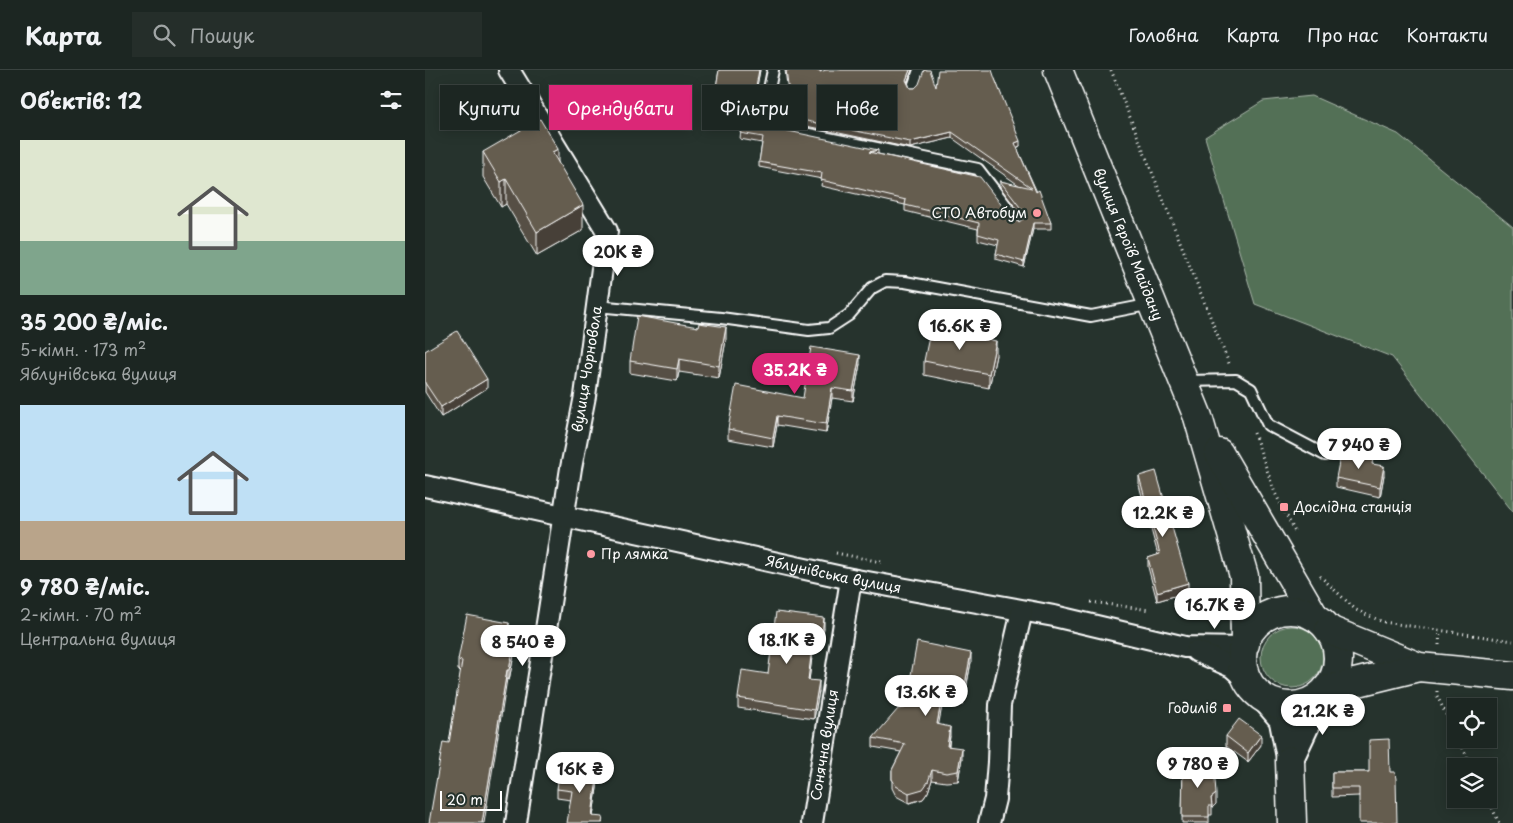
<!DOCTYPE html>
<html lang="uk">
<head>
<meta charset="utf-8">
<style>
	body { margin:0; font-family:"Playpen Sans",sans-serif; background:#252e2a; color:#f1f3f6; height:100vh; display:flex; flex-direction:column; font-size:19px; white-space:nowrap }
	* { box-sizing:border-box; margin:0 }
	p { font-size:16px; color:#a0a5a5 }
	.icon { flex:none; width:28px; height:28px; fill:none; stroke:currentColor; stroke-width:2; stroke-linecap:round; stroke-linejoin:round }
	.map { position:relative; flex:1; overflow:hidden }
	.drawer { display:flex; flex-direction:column; background:#1c2622; width:425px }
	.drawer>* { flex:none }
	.banner { position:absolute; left:15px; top:15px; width:475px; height:45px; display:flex; gap:10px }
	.tools { position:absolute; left:1022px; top:628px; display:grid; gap:10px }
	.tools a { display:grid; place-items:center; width:50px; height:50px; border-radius:0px; background:#1c2622; box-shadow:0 2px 12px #0003,0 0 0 1px #3a4340; font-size:25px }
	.scale { position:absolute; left:15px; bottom:12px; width:62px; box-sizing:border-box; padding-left:5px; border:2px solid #fff; border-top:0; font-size:14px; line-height:18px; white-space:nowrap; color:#fff; -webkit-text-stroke:4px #26332d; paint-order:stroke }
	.price { position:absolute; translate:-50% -42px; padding:0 11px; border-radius:18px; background:#fff; color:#222; font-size:16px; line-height:32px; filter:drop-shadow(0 1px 2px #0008) }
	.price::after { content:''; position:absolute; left:50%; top:30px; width:15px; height:11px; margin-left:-8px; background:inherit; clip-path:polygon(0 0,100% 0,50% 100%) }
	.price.selected { background:#db2777; color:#fff }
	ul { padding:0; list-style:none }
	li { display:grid; align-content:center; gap:10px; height:265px; padding:0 20px }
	li span { display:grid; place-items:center; height:155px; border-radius:0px; color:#555 }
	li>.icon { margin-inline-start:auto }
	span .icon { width:90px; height:90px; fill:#fffc; stroke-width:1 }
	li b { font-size:21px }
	h2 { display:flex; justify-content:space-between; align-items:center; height:60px; padding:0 20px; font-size:21px }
	.pill { padding:0 18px; border-radius:0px; background:#1c2622; box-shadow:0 2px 12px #0003,0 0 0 1px #3a4340; font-size:18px; line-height:45px }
	.pill.selected { background:#db2777; color:#fff }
	header { display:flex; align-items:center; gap:30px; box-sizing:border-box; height:70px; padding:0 25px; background:#1c2622; border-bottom:1px solid #3a4340 }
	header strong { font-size:24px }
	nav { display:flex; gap:28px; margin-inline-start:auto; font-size:18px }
	.search { width:350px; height:45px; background:#252e2a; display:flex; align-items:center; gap:12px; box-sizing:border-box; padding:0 18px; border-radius:0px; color:#a0a5a5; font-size:19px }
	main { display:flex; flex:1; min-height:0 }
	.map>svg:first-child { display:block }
</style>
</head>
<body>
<header>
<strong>Карта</strong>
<div class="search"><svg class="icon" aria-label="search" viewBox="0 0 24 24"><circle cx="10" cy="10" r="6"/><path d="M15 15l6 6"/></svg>Пошук</div>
<nav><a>Головна</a><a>Карта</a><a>Про нас</a><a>Контакти</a></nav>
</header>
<main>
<section class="drawer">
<h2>Об’єктів: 12<svg class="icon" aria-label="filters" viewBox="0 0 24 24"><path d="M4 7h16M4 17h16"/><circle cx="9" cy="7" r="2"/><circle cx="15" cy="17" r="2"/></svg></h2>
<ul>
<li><span style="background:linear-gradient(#dfe7d0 65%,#7fa58c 0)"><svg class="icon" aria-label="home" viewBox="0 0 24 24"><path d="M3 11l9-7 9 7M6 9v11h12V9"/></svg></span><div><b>35 200 ₴/міс.</b><p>5-кімн. · 173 m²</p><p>Яблунівська вулиця</p></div></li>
<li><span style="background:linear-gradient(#bfe0f5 75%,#b9a48a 0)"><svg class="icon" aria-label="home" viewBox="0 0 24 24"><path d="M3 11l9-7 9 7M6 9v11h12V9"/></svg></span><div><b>9 780 ₴/міс.</b><p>2-кімн. · 70 m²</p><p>Центральна вулиця</p></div></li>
</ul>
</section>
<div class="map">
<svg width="1088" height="753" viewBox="0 0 1088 753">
	<rect width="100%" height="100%" fill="#26332d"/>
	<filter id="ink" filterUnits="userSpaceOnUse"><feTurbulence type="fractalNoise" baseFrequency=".02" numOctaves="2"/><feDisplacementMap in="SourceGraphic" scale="10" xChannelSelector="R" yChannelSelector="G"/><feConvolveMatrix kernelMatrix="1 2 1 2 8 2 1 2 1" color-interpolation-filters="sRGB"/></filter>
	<g filter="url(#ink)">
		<!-- green -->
		<path fill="#536f56" stroke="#a9b7aa" d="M887,26L973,64L1088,157V442L967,287L830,234L780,67L838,31Z
			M836 587a31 31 0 1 1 62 0a31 31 0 1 1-62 0Z"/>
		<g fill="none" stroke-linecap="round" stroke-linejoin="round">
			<!-- service casing -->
			<g stroke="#fff" stroke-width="14">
				<path id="service" d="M348,0L340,38L355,58L553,99L593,151
					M488,17L494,0
					M172,236L296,248L384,260L404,258L424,245L447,218L460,211L480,212L666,246L727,234
					M761,311L811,310L826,319L843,355L900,385"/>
			</g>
			<!-- minor casing -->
			<g stroke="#fff" stroke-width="24">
				<g id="minor">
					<path d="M84,0L182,161L160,326L146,398L91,753"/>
					<path id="s1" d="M0,416L426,509L629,546L760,577L819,578"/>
					<path d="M771,581L807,597L825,613"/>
					<path id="s2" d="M387,753L426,509"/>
					<path d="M564,753L570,729L573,692L575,635L597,541"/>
				</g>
			</g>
			<!-- tertiary casing -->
			<g stroke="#fff" stroke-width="29">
				<path id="tertiary" d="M839,628L857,649L865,690
					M865,690L895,626"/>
			</g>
			<!-- secondary casing -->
			<g stroke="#fff" stroke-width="31">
				<path id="secondary" d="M865,690L867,753"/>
			</g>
			<!-- primary casing -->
			<g stroke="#fff" stroke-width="31">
				<g id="primary">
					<path id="s3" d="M633,0L773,347L819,506L820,574"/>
					<path d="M794,383L889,546"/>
					<circle cx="865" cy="588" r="48"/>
					<path d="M904,560L994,597L1088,606"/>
					<path d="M901,620L994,597"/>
				</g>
			</g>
			<!-- path -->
			<path stroke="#fff" stroke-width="3" stroke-dasharray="1 4" stroke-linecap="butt" d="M686,0L805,296
				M829,363L850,423L871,464
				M411,483L456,492
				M895,506L931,540L958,552L1088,571
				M666,532L725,540
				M1014,575L1015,561
				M1012,621V626L1031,665
				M1033,669L1047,696
				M1063,729L1074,753"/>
			<!-- service -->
			<use href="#service" stroke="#26332d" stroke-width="10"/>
			<!-- minor -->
			<use href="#minor" stroke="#26332d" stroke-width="20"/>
			<!-- tertiary -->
			<use href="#tertiary" stroke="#26332d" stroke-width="25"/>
			<!-- secondary -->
			<use href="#secondary" stroke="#26332d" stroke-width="28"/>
			<!-- primary -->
			<use href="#primary" stroke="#26332d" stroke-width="28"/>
		</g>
		<!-- wall -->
		<path fill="#575044" stroke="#fff" d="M294,0H335L327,43L354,59L453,84L588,150L594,152L599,149L598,147L575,117V111L595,116L527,68L485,78L367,53L360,0H395V2L483,12L485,18H490L511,17L570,9L595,76L592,78L626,153V159H608L599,197L571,189V184L573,175L553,170V159L480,141V135L396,116L397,109L334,97V92L337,73L315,69L316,58L300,56V44L297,43V37L299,30L290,29V23Z
			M58,82L133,92L158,160L112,186L81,134L76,137L58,107Z
			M273,257L301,270L294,308L254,302L252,311L205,303V291Z
			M0,281L62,318L16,347L0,322Z
			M571,285L564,318L499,305V291Z
			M435,294L428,331L407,328L401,363L352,355L348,377L303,369V359L378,328Z
			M948,394L959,405L955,427L911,417V408Z
			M714,406L763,522L732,531L723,497V488L733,485L714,415Z
			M399,558L396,580L388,579L384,610L394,621L389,649L313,638V628Z
			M84,563L83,569L90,580L84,610L82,609L24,673L36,601L33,600V590Z
			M546,592L538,635L518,631L513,654L525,666L524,676L537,688L533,711L521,712L507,710L503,722L498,729L484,733L471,726L467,718V700L476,682L448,677V668L480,638Z
			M801,666L836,675L823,692L801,676Z
			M964,669L934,726L907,727V702H944Z
			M758,695L791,734L787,738V745H784V753H757Z
			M173,711L168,746L178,753L146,730L132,728V719Z"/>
		<!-- shaded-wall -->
		<path fill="#474137" stroke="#fff" d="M334,0H335L326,49V43Z
			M485,0H487L481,15V10Z
			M527,62V68L485,78V72Z
			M595,71V76L590,78V73Z
			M133,79V103L127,82Z
			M453,80V85L444,82Z
			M81,109V134L76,137V112Z
			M158,135V160L112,186V162Z
			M608,153V159L599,197V192Z
			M301,257V270L294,308V296Z
			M571,271V285L564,318V304Z
			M435,285V294L428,331V321Z
			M254,289V302L252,311V299Z
			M62,309V318L16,347V337Z
			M407,318V328L401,363V354Z
			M352,346V355L348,377V368Z
			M959,396V405L955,427V417Z
			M763,513V522L732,531V522Z
			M399,548V558L396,580V571Z
			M84,553V563L81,578V569Z
			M388,570V579L383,619V610Z
			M90,571V580L84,610V600Z
			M546,583V592L538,635V625Z
			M82,600V609L59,753H57Z
			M394,611V621L389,649V640Z
			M518,621V631L512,663V654Z
			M525,657V666L522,685V676Z
			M836,665V675L823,692V683Z
			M537,678V688L533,711V701Z
			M507,700V710L503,722L498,729L484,733V723Z
			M173,701V711L167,753V746Z
			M791,724V734L787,738L786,728Z"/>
		<!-- building -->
		<path fill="#655d4f" stroke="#fff" d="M294,0H334L326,43L341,46L354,59L453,80L444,82L555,107L588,150L594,152L599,148L598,141L575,111L607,118L527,62L485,72L367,48L361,0H395V2L401,0H485L481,10L485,18H490L494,14L499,0H505L511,17L513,0H567L570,9L595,71L590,73L611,122L614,120L626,153H608L599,192L571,184L574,170L553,164L554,153L480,135L481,130L396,110L397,103L334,92L338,67L315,63L317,53L300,50L301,38L297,37L300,25L290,23Z
			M115,49L133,79L127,82L158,135L112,162L81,109L76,112L58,82Z
			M212,246L273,257L274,253L301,257L294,296L254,289L252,299L205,291Z
			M506,257L571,271L564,304L499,291Z
			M32,261L62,309L16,337L0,313V281Z
			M386,277L435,285L428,321L407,318L401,354L352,346L348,368L303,359L311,315L378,328Z
			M916,382L948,389L947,394L959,396L955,417L911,408Z
			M731,401L763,513L732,522L723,488L735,484L714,406Z
			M351,542L399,548L396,571L388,570L383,610L394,611L389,640L313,628L317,600L343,604Z
			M42,545L84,553L81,569L90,571L84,600H82L57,753H4L18,672L24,673L37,591L33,590Z
			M492,572L546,583L538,625L518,621L512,654L525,657L522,676L537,678L533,701L521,703L507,700L503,712L498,719L484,723L471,716L467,709V700L480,674L448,668L473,639L480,638Z
			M814,649L836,665L823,683L801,666Z
			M964,669L965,702H970L971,709L972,753H934V718H907V702H944V670Z
			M766,693L789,694L791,724L786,728L787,736H784V747H757L758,695Z
			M135,696L173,701L167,746L178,747L177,753H142L147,721L132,719Z"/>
	</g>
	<!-- markers -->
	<g fill="#ff9aa2" stroke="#26332d" stroke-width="2">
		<circle cx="612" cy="143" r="5"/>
		<rect x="854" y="432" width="10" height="10" rx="2.5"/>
		<circle cx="166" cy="484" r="5"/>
		<rect x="797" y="633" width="10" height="10" rx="2.5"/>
	</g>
	<g text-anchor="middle" stroke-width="4.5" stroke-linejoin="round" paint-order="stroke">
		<!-- poi labels -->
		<g font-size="14" fill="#fff" stroke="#26332d" text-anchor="end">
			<text x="602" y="148">СТО Автобум</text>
			<text x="869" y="442" text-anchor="start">Дослідна станція</text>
			<text x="176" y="489" text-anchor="start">Пр лямка</text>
			<text x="792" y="643">Годилів</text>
		</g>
		<!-- street labels -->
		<g font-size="14" fill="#fff" stroke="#26332d">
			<text dy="5" stroke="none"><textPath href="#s3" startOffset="188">вулиця Героїв Майдану</textPath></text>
			<text transform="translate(162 299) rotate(-81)" y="5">вулиця Чорновола</text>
			<text dy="5" stroke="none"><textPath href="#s1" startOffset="418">Яблунівська вулиця</textPath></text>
			<text dy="5" stroke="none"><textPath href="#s2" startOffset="79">Сонячна вулиця</textPath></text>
		</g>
	</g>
</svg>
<div class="tools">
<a><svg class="icon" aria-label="locate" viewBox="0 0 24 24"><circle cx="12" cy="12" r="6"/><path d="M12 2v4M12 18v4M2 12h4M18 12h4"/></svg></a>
<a><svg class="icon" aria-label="layers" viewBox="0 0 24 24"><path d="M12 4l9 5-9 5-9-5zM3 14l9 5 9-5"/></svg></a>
</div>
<div class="scale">20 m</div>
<b class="price" style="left:193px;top:207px">20K ₴</b>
<b class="price" style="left:535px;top:281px">16.6K ₴</b>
<b class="price selected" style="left:370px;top:325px">35.2K ₴</b>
<b class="price" style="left:934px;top:400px">7 940 ₴</b>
<b class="price" style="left:738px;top:468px">12.2K ₴</b>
<b class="price" style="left:790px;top:560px">16.7K ₴</b>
<b class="price" style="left:362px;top:595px">18.1K ₴</b>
<b class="price" style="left:98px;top:597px">8 540 ₴</b>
<b class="price" style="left:501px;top:647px">13.6K ₴</b>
<b class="price" style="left:898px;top:666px">21.2K ₴</b>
<b class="price" style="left:773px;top:719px">9 780 ₴</b>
<b class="price" style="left:155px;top:724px">16K ₴</b>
<div class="banner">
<a class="pill">Купити</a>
<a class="pill selected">Орендувати</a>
<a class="pill">Фільтри</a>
<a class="pill">Нове</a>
</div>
</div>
</main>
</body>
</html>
